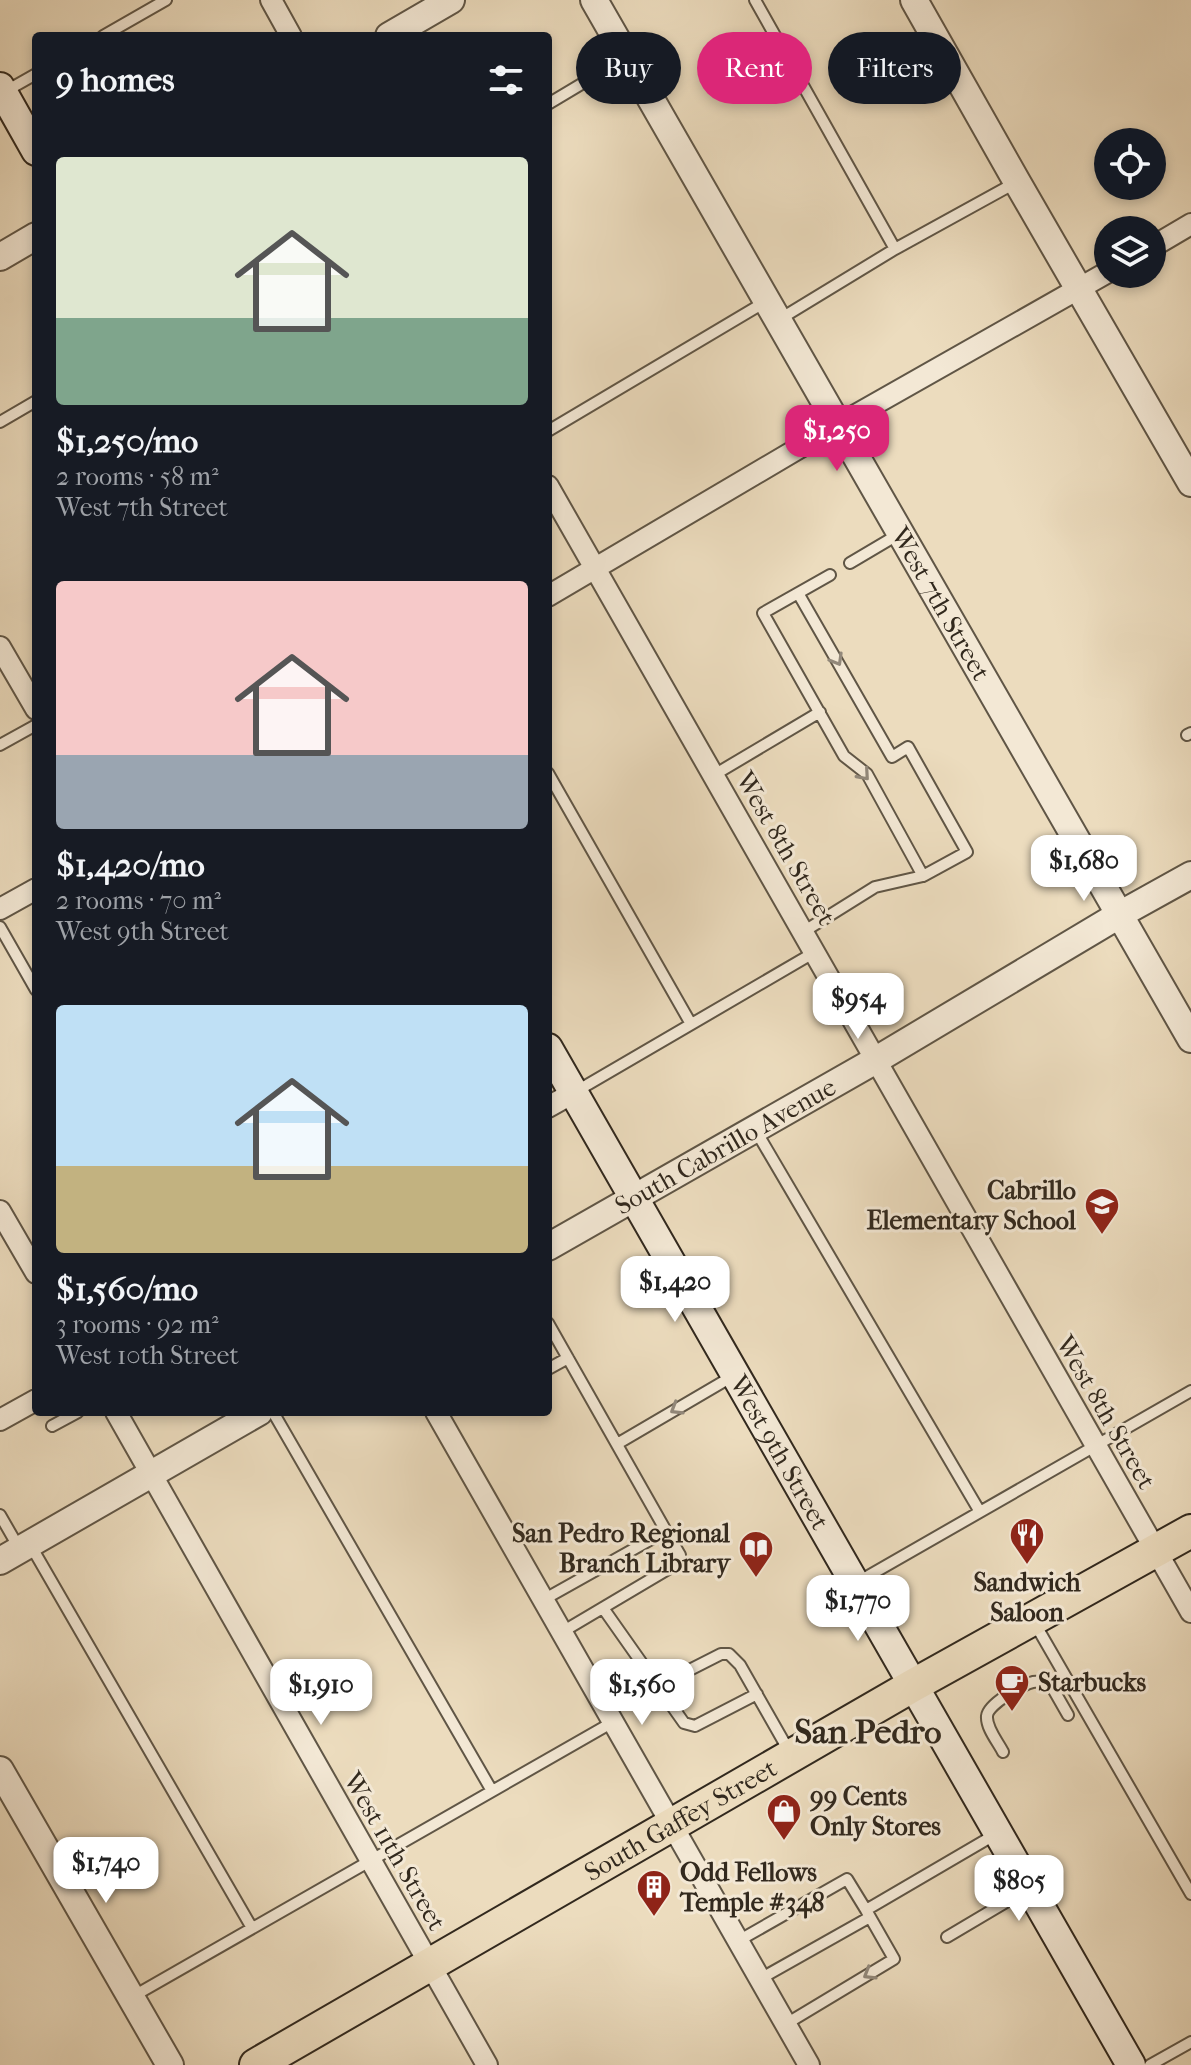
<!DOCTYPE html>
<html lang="en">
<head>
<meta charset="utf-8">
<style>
	body { margin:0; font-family:"IM FELL French Canon",serif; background:#242831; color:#f1f3f6; height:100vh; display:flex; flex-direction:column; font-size:30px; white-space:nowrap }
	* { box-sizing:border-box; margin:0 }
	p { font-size:26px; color:#9ea1a6 }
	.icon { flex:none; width:44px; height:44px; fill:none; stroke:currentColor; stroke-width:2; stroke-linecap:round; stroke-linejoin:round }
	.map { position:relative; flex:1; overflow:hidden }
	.side { position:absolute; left:32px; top:32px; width:520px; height:1384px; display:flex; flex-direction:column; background:#171b24; border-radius:8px; box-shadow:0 4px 12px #0003 }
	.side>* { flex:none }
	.banner { position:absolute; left:576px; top:32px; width:494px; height:72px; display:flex; gap:16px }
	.fabs { position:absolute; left:1094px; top:128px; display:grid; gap:16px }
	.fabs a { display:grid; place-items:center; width:72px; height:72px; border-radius:50%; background:#171b24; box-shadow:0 4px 12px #0003; font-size:40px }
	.price { position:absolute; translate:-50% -68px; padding:0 18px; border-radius:16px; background:#fff; color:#222; font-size:26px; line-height:52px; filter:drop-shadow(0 2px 4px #0008) }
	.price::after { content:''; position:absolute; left:50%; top:48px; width:24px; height:18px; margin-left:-12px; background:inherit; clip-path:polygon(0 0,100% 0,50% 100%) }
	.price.current { background:#db2777; color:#fff }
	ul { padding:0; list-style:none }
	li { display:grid; align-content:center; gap:16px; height:424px; padding:0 24px }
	li span { display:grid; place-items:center; height:248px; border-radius:8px; color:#555 }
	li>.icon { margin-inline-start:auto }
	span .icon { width:144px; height:144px; fill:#fffc; stroke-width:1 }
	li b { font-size:34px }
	h2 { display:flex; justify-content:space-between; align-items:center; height:96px; padding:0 24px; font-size:34px }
	.pill { padding:0 28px; border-radius:36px; background:#171b24; box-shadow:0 4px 12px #0003; font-size:28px; line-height:72px }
	.pill.current { background:#db2777; color:#fff }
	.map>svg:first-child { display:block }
</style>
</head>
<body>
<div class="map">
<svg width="1191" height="2065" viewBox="0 0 1191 2065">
	<rect width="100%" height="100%" fill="#ecdcbe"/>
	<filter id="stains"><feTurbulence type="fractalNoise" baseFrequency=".0025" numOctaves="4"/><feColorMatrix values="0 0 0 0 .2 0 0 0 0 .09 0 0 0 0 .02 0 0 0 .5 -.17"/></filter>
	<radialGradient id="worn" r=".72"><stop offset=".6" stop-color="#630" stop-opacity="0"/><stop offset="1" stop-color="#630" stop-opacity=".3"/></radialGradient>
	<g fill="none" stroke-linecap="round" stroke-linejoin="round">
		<!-- service casing -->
		<g stroke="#605646" stroke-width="14">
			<path id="service" d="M755,0L895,249
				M103,36L166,0
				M6,91L36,74
				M548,104L625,58
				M780,319L895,249L1015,183
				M0,422L36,401
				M548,431L765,302
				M850,563L899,534
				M798,593L892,757L908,747L967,852L923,876
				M1187,735L1191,733
				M0,745L36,725
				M548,773L691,1024
				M714,775L820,712
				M0,927L36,990
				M803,932L875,887L923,876L867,774L844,756L763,613L830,575
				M575,1092L815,952
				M756,1131L980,1512
				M548,1369L568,1358
				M273,1412L492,1791
				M52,1426L78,1412
				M617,1444L733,1376
				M0,1515L19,1548
				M31,1546L252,1928
				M856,1583L1191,1391
				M543,1600L666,1531L548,1323
				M603,1608L684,1723L695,1726L757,1694
				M1034,1622L1191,1894
				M562,1632L675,1565L680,1560V1555L666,1531
				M658,1686L721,1654H729L740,1665L789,1751
				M1003,1752C998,1742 986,1728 987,1716C988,1704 1022,1685 1033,1682C1040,1681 1046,1684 1052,1687L1068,1715
				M947,1937L1028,1889
				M738,1941L847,1879L866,1910
				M760,1979L870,1917
				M132,1997L613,1722
				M786,2024L894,1959L866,1910L996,1834
				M1150,2065L1191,2042"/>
		</g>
		<!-- minor casing -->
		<g stroke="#605646" stroke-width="24">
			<path id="minor" d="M271,0L291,36
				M1152,247L1191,224
				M548,486L1191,1612
				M548,596L838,425L1108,272
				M0,647L36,709
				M0,909L36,889
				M548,1107L573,1093
				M0,1211L36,1273
				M116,1412L487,2065
				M436,1412L809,2065
				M0,1420L36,1400"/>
		</g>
		<!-- tertiary casing -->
		<g stroke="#605646" stroke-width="30">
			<g id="tertiary">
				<path id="s1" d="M594,0L1191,1039"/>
				<path d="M914,0L1017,182L1191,483"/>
				<path d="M389,36L451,0"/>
				<path d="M0,257L36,236"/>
				<path id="s2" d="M548,1247L876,1060L1119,915L1191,875"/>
				<path d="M0,1561L259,1412"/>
				<path d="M0,1770L170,2065"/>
			</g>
		</g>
		<!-- secondary casing -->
		<g stroke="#32291e" stroke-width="32">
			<g id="secondary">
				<path d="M0,87L36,151"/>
				<path id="s3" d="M548,1048L1131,2065"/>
			</g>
		</g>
		<!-- primary casing -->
		<g stroke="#32291e" stroke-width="36">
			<g id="primary">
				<path id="s4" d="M256,2065L912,1686L1191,1531"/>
			</g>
		</g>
		<!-- service -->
		<use href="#service" stroke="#f3e8d5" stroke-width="10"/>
		<!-- minor -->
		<use href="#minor" stroke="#f3e8d5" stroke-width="20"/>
		<!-- tertiary -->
		<use href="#tertiary" stroke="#f3e8d5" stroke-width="26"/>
		<!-- secondary -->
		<use href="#secondary" stroke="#f3e8d5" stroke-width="28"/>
		<!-- primary -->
		<use href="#primary" stroke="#ecdcbe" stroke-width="32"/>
	</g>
	<!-- one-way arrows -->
	<defs><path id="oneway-chevron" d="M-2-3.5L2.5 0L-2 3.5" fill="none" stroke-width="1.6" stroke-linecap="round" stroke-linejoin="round" transform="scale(2)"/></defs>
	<g stroke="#92887a">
		<use href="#oneway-chevron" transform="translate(837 660) rotate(60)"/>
		<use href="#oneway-chevron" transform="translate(864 775) rotate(49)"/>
		<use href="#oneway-chevron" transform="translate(676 1409) rotate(149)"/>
		<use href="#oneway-chevron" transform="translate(869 1974) rotate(149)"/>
	</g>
	<!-- icons -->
	<defs>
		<g id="school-pin" transform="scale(1.8)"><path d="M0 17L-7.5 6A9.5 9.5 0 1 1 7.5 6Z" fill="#8f2418" stroke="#f3e8d5"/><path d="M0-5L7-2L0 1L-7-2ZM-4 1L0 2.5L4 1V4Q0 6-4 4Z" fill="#fff"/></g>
		<g id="restaurant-pin" transform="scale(1.8)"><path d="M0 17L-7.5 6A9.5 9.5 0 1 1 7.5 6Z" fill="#8f2418" stroke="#f3e8d5"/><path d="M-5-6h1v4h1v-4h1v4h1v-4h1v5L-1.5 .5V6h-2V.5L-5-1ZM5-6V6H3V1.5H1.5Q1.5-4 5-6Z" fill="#fff"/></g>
		<g id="library-pin" transform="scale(1.8)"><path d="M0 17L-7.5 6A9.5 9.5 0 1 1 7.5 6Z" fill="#8f2418" stroke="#f3e8d5"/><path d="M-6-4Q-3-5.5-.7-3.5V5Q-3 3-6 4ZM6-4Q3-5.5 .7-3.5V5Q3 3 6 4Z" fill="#fff"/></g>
		<g id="cafe-pin" transform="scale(1.8)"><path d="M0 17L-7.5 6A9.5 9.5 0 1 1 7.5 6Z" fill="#8f2418" stroke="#f3e8d5"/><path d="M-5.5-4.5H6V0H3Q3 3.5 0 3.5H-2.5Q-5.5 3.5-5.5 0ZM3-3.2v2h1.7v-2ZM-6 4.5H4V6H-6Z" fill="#fff"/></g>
		<g id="shop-pin" transform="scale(1.8)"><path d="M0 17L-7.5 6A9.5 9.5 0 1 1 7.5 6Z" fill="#8f2418" stroke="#f3e8d5"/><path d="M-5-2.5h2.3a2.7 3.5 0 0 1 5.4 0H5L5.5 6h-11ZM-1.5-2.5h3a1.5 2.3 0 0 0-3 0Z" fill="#fff"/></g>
		<g id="building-pin" transform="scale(1.8)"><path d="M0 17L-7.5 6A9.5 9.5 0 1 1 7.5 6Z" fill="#8f2418" stroke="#f3e8d5"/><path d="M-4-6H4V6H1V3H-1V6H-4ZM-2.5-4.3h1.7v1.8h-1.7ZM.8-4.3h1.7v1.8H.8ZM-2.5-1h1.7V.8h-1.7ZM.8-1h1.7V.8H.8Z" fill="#fff"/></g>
	</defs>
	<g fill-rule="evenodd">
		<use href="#school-pin" x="1102" y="1205"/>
		<use href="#restaurant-pin" x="1027" y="1535"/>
		<use href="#library-pin" x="756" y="1548"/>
		<use href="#cafe-pin" x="1012" y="1682"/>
		<use href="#shop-pin" x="784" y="1811"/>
		<use href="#building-pin" x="654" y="1887"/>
	</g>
	<g text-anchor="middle" stroke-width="6" stroke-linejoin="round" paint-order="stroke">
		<!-- street labels -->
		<g font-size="26" fill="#32291e" stroke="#f3e8d5">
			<text dy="9" stroke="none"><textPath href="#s1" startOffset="696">West 7th Street</textPath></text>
			<text transform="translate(786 848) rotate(60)" y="9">West 8th Street</text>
			<text dy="9" stroke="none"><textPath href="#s2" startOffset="204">South Cabrillo Avenue</textPath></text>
			<text transform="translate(1106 1412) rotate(60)" y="9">West 8th Street</text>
			<text dy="9" stroke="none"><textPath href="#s3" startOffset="466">West 9th Street</textPath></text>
			<text dy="9" stroke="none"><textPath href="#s4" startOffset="490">South Gaffey Street</textPath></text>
			<text transform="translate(395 1851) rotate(60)" y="9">West 11th Street</text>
		</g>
		<!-- poi labels -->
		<g font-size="26" font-weight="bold" fill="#32291e" stroke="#f3e8d5" text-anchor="start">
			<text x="1076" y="1199" text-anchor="end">Cabrillo<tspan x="1076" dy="30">Elementary School</tspan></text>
			<text x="730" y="1542" text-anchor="end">San Pedro Regional<tspan x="730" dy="30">Branch Library</tspan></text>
			<text x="1027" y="1591" text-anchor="middle">Sandwich<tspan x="1027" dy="30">Saloon</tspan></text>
			<text x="1038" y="1691">Starbucks</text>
			<text x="810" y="1805">99 Cents<tspan x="810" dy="30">Only Stores</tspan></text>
			<text x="680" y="1881">Odd Fellows<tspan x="680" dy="30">Temple #348</tspan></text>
		</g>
		<!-- district labels -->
		<g font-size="34" font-weight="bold" fill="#32291e" stroke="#f3e8d5">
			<text x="868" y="1743">San Pedro</text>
		</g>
	</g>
	<rect width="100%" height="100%" filter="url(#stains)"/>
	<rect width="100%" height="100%" fill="url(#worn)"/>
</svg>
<div class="fabs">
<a><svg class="icon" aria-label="locate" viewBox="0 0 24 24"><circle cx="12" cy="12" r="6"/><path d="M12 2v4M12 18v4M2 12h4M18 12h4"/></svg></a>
<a><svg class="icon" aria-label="layers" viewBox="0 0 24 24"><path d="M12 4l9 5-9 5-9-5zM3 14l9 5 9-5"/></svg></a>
</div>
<b class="price current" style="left:837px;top:473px">$1,250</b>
<b class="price" style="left:1084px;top:903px">$1,680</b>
<b class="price" style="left:858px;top:1041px">$954</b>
<b class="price" style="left:675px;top:1324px">$1,420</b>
<b class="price" style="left:858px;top:1643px">$1,770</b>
<b class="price" style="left:321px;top:1727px">$1,910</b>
<b class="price" style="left:642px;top:1727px">$1,560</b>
<b class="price" style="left:106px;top:1905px">$1,740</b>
<b class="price" style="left:1019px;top:1923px">$805</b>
<div class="banner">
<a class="pill">Buy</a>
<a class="pill current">Rent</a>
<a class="pill">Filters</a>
</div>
<section class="side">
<h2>9 homes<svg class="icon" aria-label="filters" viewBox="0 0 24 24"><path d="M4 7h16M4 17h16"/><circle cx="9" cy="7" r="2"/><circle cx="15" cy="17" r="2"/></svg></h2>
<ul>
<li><span style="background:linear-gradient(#dfe7d0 65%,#7fa58c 0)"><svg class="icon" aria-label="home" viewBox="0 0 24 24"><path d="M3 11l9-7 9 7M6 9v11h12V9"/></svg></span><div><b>$1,250/mo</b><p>2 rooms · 58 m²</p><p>West 7th Street</p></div></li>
<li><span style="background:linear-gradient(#f6c9c9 70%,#9aa5b1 0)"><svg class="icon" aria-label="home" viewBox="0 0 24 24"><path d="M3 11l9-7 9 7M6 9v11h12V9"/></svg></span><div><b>$1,420/mo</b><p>2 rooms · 70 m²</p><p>West 9th Street</p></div></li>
<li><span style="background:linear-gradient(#bfe0f5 65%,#c2b280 0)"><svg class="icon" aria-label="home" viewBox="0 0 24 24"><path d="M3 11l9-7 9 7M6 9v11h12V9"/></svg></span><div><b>$1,560/mo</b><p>3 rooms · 92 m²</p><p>West 10th Street</p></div></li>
</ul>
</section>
</div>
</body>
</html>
